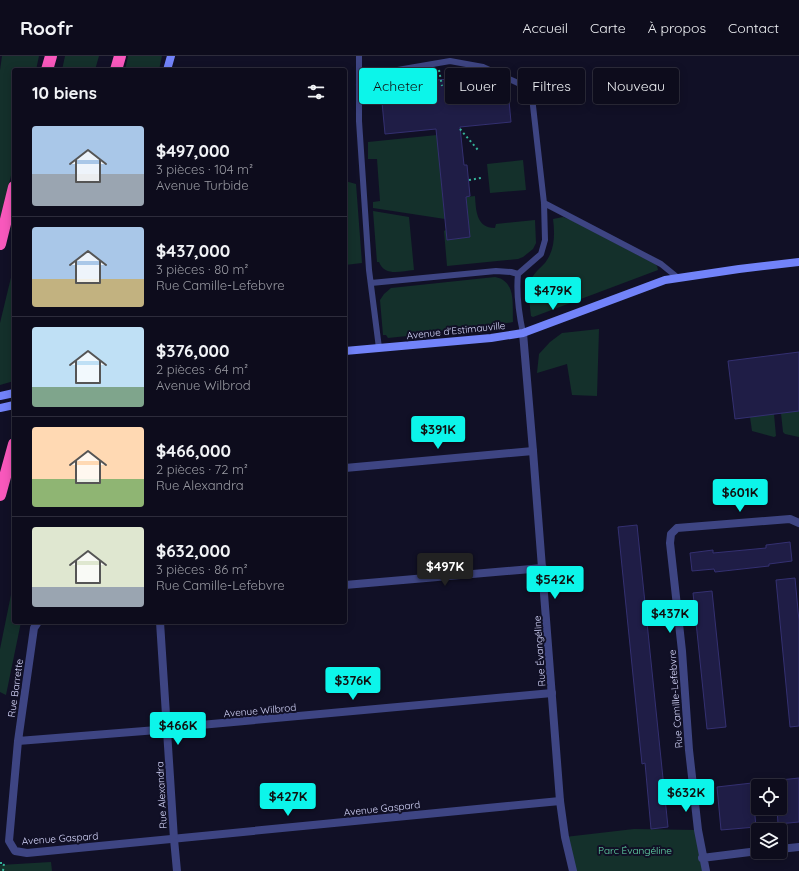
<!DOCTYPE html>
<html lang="fr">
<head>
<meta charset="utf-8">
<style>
	body { margin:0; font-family:Quicksand,sans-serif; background:#161525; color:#f1f3f6; height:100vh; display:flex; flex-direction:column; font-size:15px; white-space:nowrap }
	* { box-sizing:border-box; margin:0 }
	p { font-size:13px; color:#9a9ba3 }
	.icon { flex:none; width:22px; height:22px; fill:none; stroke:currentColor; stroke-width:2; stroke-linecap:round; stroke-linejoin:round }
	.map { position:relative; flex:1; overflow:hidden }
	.details { position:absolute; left:12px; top:12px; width:335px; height:556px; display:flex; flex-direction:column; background:#0d0c1c; border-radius:4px; box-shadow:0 2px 10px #0003,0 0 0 1px #2d2c3b }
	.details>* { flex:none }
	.banner { position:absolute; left:359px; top:12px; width:380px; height:36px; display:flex; gap:8px }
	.tools { position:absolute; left:751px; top:723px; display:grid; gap:8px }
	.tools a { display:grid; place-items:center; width:36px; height:36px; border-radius:4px; background:#0d0c1c; box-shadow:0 2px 10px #0003,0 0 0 1px #2d2c3b; font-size:20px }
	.price { position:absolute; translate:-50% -34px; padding:0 9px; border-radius:4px; background:#0cf5ea; color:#111; font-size:13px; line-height:26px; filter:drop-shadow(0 1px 2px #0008) }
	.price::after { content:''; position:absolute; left:50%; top:24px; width:12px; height:9px; margin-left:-6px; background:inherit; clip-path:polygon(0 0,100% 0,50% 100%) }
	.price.active { background:#222; color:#fff }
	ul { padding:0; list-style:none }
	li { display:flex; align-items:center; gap:12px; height:100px; padding:0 20px }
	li+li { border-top:1px solid #2d2c3b }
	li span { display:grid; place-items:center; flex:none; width:112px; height:80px; border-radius:4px; color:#555 }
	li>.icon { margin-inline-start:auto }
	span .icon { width:48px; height:48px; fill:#fffc; stroke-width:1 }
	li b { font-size:17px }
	h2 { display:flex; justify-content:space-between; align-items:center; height:48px; padding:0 20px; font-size:17px }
	.chip { padding:0 14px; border-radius:4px; background:#0d0c1c; box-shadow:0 2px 10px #0003,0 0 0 1px #2d2c3b; font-size:14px; line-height:36px }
	.chip.active { background:#0cf5ea; color:#111 }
	header { display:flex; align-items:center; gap:24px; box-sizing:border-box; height:56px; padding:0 20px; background:#0d0c1c; border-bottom:1px solid #2d2c3b }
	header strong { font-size:19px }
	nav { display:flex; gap:22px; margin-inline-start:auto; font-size:14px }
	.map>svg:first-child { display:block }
</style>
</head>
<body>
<header>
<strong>Roofr</strong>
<nav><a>Accueil</a><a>Carte</a><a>À propos</a><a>Contact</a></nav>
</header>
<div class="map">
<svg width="799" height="815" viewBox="0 0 799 815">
	<rect width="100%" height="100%" fill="#111026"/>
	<!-- green -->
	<path fill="#14302b" d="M2,0H39L36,14H14V107L0,166V14Z
		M65,0H99L95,14H62Z
		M128,0H162L159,14H125Z
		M437,79L445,163L373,152V146L380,145L377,103H368V86Z
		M523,104L526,134L490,137L487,108Z
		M345,125L356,128L362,207L345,209Z
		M475,140C476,154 476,172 495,172L496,168L535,164L536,187L533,193L523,201L518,203L447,210L444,175L446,174L447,183L470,181L466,141Z
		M373,155L409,161L414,214C401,215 385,221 379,206H377Z
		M563,161L571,164L655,208L657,210L658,214L533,261L531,260C530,249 527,237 530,226C533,218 539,213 545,207C555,194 555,178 553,163Z
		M14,209V325L0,329V267Z
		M495,221C517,225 512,250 513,266L474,273L388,282L386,279H383L380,244L384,238L391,232Z
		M599,273L597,340L572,339L567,308L537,317L539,298L550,286L562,277Z
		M799,355V381L785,378L783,376L781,357Z
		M774,358L776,380L774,381L752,375L750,361Z
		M14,524V566H21L6,639L0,636V593Z
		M634,773L698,774L706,815H573L565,781Z
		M51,806L52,815H0V809Z"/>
	<!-- building -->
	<path fill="#1f1d46" stroke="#343071" d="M450,23L451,29H455L456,39L508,34L511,66L460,71L464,109H467L470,140L466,141L470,181L447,184L436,73L385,78L382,46L434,41L432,31L437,30L436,24Z
		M799,296V355L735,363L728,305Z
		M637,469L668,771L651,773L645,707L642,708L618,471Z
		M790,486L792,505L769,508V510L715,516L714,513L692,515L690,497L713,494V497L766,492V489Z
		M795,522L799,565V670L790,671L776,524Z
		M712,535L726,671L707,673L693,537Z
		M799,722V766L778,768L777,752H780V724Z
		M752,727L756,771L721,774L717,731Z"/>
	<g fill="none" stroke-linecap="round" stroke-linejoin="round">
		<!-- path -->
		<path stroke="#35b499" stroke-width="2" stroke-dasharray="2 3" stroke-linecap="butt" d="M439,14L442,30
			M460,73L478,94
			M469,124L481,122
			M0,807H4L3,815"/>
		<!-- service -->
		<path stroke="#3e4583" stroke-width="6" d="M359,0V65L369,214L379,292
			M359,29L386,16L450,5L483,11L518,27L526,33L532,41L544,147L545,184L541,198L518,218C516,237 519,258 523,277
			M544,147L661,208L677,221
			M371,227L496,215L511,216L518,218"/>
		<!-- minor -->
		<path stroke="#3e4583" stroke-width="8" d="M345,412L533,395
			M345,529L543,512
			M38,566L34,572L18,685L9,785L15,795L27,797L560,745
			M18,685L157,674L167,672L552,637
			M780,793L799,791
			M702,802L758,795
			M706,815L698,774L689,694L682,595L670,487L671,478L677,472L790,463L799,467"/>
		<!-- tertiary -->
		<path stroke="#3e4583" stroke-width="8" d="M523,277L533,395L560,745L565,781L573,815
			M160,566L174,783L177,815"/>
		<!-- secondary -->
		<path stroke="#7283f9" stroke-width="8" d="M167,14L171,0
			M345,295L491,282L523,277L665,224L739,213L799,206
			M0,340L14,337
			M0,352L14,349"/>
		<!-- motorway -->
		<path stroke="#f858bc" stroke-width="12" d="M47,14L51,0
			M116,14L120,0
			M0,188L14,131
			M0,439L14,388"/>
	</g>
	<g text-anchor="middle" stroke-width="4" stroke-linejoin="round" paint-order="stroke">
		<!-- street labels -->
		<g font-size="10" fill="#d7d8fd" stroke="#111026">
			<text transform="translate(456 274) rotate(-6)" y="4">Avenue d'Estimauville</text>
			<text transform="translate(539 595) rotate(-94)" y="4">Rue Évangéline</text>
			<text transform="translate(15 632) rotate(-82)" y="4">Rue Barrette</text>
			<text transform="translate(675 643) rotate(-94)" y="4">Rue Camille-Lefebvre</text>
			<text transform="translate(260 654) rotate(-5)" y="4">Avenue Wilbrod</text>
			<text transform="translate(161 739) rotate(-93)" y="4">Rue Alexandra</text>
			<text transform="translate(382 752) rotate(-6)" y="4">Avenue Gaspard</text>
			<text transform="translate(60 782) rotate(-4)" y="4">Avenue Gaspard</text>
		</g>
		<!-- park labels -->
		<g font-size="10" fill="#65dbac" stroke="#111026">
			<text x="635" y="798">Parc Évangéline</text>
		</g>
	</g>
</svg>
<div class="tools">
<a><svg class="icon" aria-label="locate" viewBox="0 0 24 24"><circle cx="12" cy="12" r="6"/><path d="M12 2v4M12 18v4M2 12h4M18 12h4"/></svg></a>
<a><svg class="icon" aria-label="layers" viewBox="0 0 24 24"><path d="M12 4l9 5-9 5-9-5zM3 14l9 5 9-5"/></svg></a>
</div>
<b class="price" style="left:553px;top:255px">$479K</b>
<b class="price" style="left:438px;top:394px">$391K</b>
<b class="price" style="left:740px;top:457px">$601K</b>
<b class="price active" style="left:445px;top:531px">$497K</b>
<b class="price" style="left:555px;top:544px">$542K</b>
<b class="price" style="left:670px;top:578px">$437K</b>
<b class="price" style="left:353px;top:645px">$376K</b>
<b class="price" style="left:178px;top:690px">$466K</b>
<b class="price" style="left:686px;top:757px">$632K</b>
<b class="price" style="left:288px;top:761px">$427K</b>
<div class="banner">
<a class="chip active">Acheter</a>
<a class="chip">Louer</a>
<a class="chip">Filtres</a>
<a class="chip">Nouveau</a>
</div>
<section class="details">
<h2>10 biens<svg class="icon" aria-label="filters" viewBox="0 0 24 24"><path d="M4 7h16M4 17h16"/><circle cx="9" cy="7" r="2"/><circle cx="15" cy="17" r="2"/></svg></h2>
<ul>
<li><span style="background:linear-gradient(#a9c7e8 60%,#9aa5b1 0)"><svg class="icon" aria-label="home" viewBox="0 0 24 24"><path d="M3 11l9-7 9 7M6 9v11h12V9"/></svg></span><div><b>$497,000</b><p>3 pièces · 104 m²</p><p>Avenue Turbide</p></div></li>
<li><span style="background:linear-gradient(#a9c7e8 65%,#c2b280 0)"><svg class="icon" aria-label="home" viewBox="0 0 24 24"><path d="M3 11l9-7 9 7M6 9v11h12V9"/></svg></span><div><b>$437,000</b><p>3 pièces · 80 m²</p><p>Rue Camille-Lefebvre</p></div></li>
<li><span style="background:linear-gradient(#bfe0f5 75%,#7fa58c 0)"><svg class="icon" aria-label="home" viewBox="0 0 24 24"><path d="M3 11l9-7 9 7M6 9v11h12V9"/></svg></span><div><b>$376,000</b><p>2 pièces · 64 m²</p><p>Avenue Wilbrod</p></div></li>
<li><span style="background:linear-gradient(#ffd9b3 65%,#8fb573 0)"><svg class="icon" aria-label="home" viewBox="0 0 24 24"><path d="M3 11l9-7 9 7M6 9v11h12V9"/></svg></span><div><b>$466,000</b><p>2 pièces · 72 m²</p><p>Rue Alexandra</p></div></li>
<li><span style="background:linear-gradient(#dfe7d0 75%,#9aa5b1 0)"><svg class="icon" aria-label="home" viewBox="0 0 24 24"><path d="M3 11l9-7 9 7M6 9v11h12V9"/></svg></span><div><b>$632,000</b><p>3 pièces · 86 m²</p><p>Rue Camille-Lefebvre</p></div></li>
</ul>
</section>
</div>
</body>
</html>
